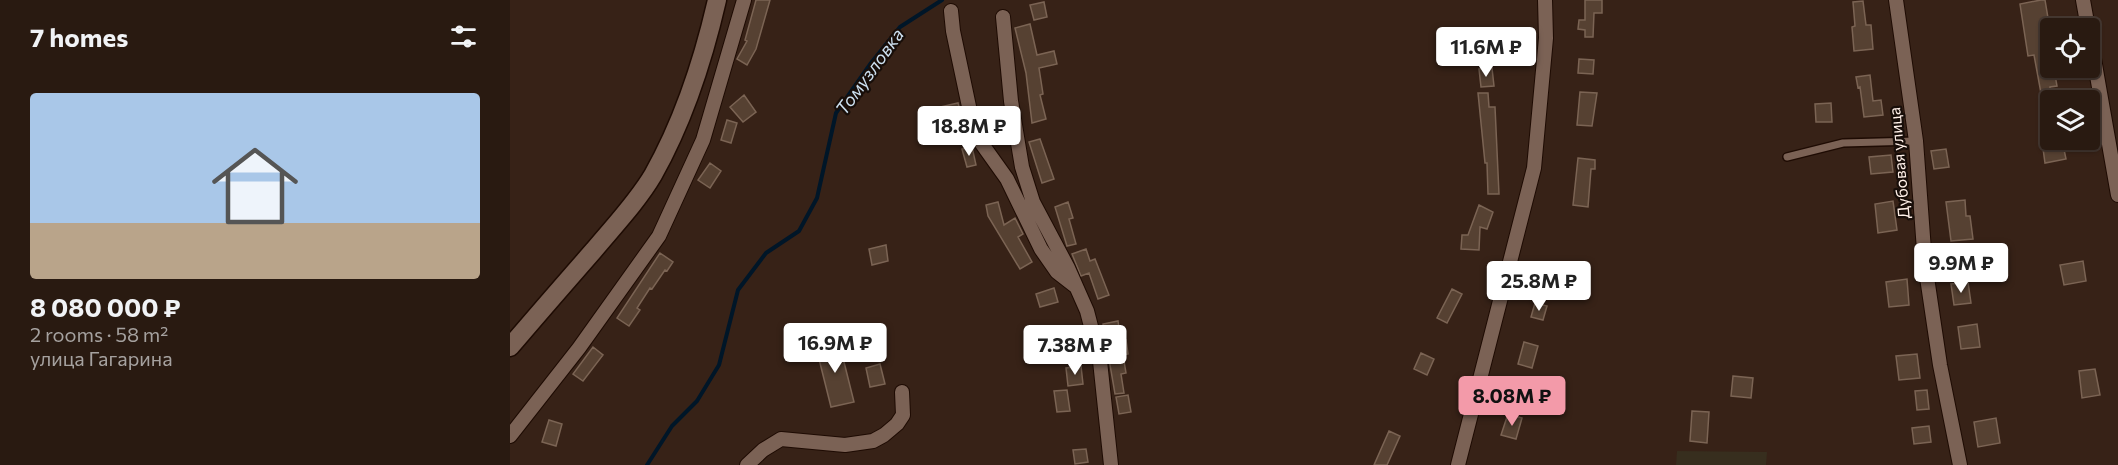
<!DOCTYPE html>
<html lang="en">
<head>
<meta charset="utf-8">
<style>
	body { margin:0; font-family:Commissioner,sans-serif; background:#31231a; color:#f1f3f6; height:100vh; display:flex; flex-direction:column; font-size:22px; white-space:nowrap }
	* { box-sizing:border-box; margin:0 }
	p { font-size:20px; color:#a5a19f }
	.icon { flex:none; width:33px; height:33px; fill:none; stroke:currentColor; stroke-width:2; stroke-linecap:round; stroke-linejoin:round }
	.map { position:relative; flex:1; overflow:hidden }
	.panel { display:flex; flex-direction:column; background:#291a11; width:510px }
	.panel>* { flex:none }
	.buttons { position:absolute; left:1530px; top:18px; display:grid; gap:12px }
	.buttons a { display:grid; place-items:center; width:60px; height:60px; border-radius:6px; background:#291a11; box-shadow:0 2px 4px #0004,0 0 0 2px #453831; font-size:30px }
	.price { position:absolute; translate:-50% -51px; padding:0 14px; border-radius:6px; background:#fff; color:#222; font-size:20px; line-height:39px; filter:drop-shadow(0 2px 3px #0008) }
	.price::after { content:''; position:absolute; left:50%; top:36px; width:18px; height:14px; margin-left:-9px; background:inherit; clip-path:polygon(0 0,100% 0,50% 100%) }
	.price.current { background:#f39aa9; color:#111 }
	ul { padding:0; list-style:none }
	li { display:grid; align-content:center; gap:12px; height:318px; padding:0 30px }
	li+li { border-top:2px solid #453831 }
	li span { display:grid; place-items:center; height:186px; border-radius:6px; color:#555 }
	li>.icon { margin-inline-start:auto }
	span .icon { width:108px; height:108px; fill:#fffc; stroke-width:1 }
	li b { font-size:26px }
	h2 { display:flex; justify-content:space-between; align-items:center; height:72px; padding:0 30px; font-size:26px }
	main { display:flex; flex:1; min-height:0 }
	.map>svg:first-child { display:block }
</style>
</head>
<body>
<main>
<section class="panel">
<h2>7 homes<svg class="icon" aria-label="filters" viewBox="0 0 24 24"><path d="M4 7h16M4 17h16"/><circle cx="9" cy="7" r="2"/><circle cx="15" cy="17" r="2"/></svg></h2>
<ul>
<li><span style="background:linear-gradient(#a9c7e8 70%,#b9a48a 0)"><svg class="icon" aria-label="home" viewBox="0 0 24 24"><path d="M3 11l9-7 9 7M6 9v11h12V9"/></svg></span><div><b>8 080 000 ₽</b><p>2 rooms · 58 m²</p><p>улица Гагарина</p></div></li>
</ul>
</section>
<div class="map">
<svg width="1608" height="465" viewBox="0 0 1608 465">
	<rect width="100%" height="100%" fill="#372217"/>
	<!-- industrial -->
	<path fill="#372e1e" d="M1167,451L1257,452L1256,465H1166Z"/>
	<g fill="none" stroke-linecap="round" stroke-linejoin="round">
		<!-- stream -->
		<path stroke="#001628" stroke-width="4" d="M137,465L162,426L187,401L209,365L228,290L256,253L289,231L307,198L326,113L361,63L390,27L432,0"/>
	</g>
	<!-- building -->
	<path fill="#564132" stroke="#7b6454" stroke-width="1.5" d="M246,0H260L246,49L237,65L227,59L237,41L235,40Z
		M1075,0H1092V13H1084L1083,37H1075V30L1068,29L1069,20H1075Z
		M1531,0H1535L1538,18H1535L1540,48V69H1544L1547,86L1540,87V140H1552L1556,159L1535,163L1532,141H1535L1529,105L1533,104L1524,55L1518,56L1510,4Z
		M1353,1L1356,25H1361L1363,49L1344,51L1342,27L1345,26L1343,2Z
		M534,2L537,17L524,20L520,5Z
		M520,24L527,55L544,51L547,64L529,68L533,94L530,95L536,119L522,123L516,73L505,28Z
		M1069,59L1084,60L1083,74L1068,73Z
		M982,68L984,86L971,87L969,69Z
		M1360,75L1363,101L1371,100L1373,115L1354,117L1350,87L1348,88L1346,77Z
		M1070,92L1087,93L1082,126L1067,125Z
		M968,93H978L979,107H985L989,194H978L977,163H975Z
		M234,95L246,112L233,122L220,107Z
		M448,103L457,136L442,139L438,122L434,123L430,107Z
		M1321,103L1322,122H1306L1305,104Z
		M217,120L227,123L221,143L211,140Z
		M530,139L544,179L532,183L519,142Z
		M462,147L466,165L457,167L452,149Z
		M1436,149L1439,167L1424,169L1421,151Z
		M1381,155L1383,172L1361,174L1359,157Z
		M1068,158L1085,160V169H1081L1078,207L1063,205Z
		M200,163L211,171L200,188L188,180Z
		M1455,200L1456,216H1460L1463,239L1441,241L1436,202Z
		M1383,201L1387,230L1368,233L1365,204Z
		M488,202L494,225L505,218L513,234L508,237L522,262L510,269L478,216L476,205Z
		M558,202L563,218L559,219L566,244L557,246L545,207Z
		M969,205L983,212L977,229L970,227L969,250L951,249L952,235H958Z
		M376,245L378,261L362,265L359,249Z
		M576,249L580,261L585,259L599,295L588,299L579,273L571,276L562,254Z
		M150,253L163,262L157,271L155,270L142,289L140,288L127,308L130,310L119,326L107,318Z
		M1573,261L1576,281L1554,285L1550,265Z
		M1397,279L1399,305L1379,307L1376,282Z
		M1458,282L1461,303L1444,305L1441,284Z
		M544,288L548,302L530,307L526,294Z
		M942,289L952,294L937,323L927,318Z
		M1025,303L1037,306L1033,320L1021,317Z
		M608,321L611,341L616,340L618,354L613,355L616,373L611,374L614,393L605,394L593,324Z
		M1467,324L1470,347L1451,349L1448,327Z
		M329,342L344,402L321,407L306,347Z
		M1014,342L1028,346L1022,368L1008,364Z
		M83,347L93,355L73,381L63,374Z
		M911,353L924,359L917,375L904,369Z
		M1407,354L1410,378L1389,380L1386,356Z
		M370,364L375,384L360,387L356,368Z
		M571,366L573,384L558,386L556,368Z
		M1585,369L1590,395L1572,398L1569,371Z
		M1223,376L1243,378L1241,398L1221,396Z
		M557,390L560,411L547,412L544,391Z
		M1417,390L1419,409L1407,410L1405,391Z
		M618,395L621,412L609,414L606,397Z
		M1182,411L1199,412L1197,443L1180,441Z
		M998,414L1012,418L1006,439L991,435Z
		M1486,418L1490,443L1468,447L1464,422Z
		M39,420L52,424L46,446L32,442Z
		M1419,426L1421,442L1404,444L1402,428Z
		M879,431L890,436L877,465H864Z
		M576,449L578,462L565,464L563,450Z"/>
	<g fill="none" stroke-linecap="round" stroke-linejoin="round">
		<!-- service casing -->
		<g stroke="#1e0b03" stroke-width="10">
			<path id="service" d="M1277,157L1333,143L1406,141"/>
		</g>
		<!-- minor casing -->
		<g stroke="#1e0b03" stroke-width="16">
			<path id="minor" d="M1386,0L1406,141L1415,264L1430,365L1450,465
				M1573,0L1578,28
				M441,11L443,31L461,116L472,144L497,179L531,249L547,272L565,286
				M493,17L501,101L512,167L523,202L558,268L577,311L590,361L601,465
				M1580,36L1608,195
				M0,436L69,348L149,236L193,140L234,0
				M237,465L253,450L271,439L335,445L363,441L374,435L387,424L393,415L392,392
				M948,465L1024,168L1036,38L1035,0"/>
		</g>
		<!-- secondary casing -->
		<g stroke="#1e0b03" stroke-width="21">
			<path id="secondary" d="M0,347C28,314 56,282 84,250C104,226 127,202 143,175C174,120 193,61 207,0"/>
		</g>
		<!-- service -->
		<use href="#service" stroke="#7b6255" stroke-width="7"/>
		<!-- minor -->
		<use href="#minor" stroke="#7b6255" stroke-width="14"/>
		<!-- secondary -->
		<use href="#secondary" stroke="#7b6255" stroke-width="18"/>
	</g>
	<g text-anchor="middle" stroke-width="4.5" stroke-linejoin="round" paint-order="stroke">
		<!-- street labels -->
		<g font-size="16" fill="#fff0e8" stroke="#180e09">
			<text transform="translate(1389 163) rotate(-95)" y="6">Дубовая улица</text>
		</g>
		<!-- water labels -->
		<g font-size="18" font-style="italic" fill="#cee1f1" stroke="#180e09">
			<text transform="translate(360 72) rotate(-54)" y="6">Томузловка</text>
		</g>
	</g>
</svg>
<div class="buttons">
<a><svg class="icon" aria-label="locate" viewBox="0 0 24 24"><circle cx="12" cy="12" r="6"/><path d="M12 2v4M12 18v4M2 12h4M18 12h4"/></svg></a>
<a><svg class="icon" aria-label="layers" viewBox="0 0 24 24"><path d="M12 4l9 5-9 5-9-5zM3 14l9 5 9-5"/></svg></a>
</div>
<b class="price" style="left:976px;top:78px">11.6M ₽</b>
<b class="price" style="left:459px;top:157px">18.8M ₽</b>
<b class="price" style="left:1451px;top:294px">9.9M ₽</b>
<b class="price" style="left:1029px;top:312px">25.8M ₽</b>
<b class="price" style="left:325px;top:374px">16.9M ₽</b>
<b class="price" style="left:565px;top:376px">7.38M ₽</b>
<b class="price current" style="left:1002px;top:427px">8.08M ₽</b>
</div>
</main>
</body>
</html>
